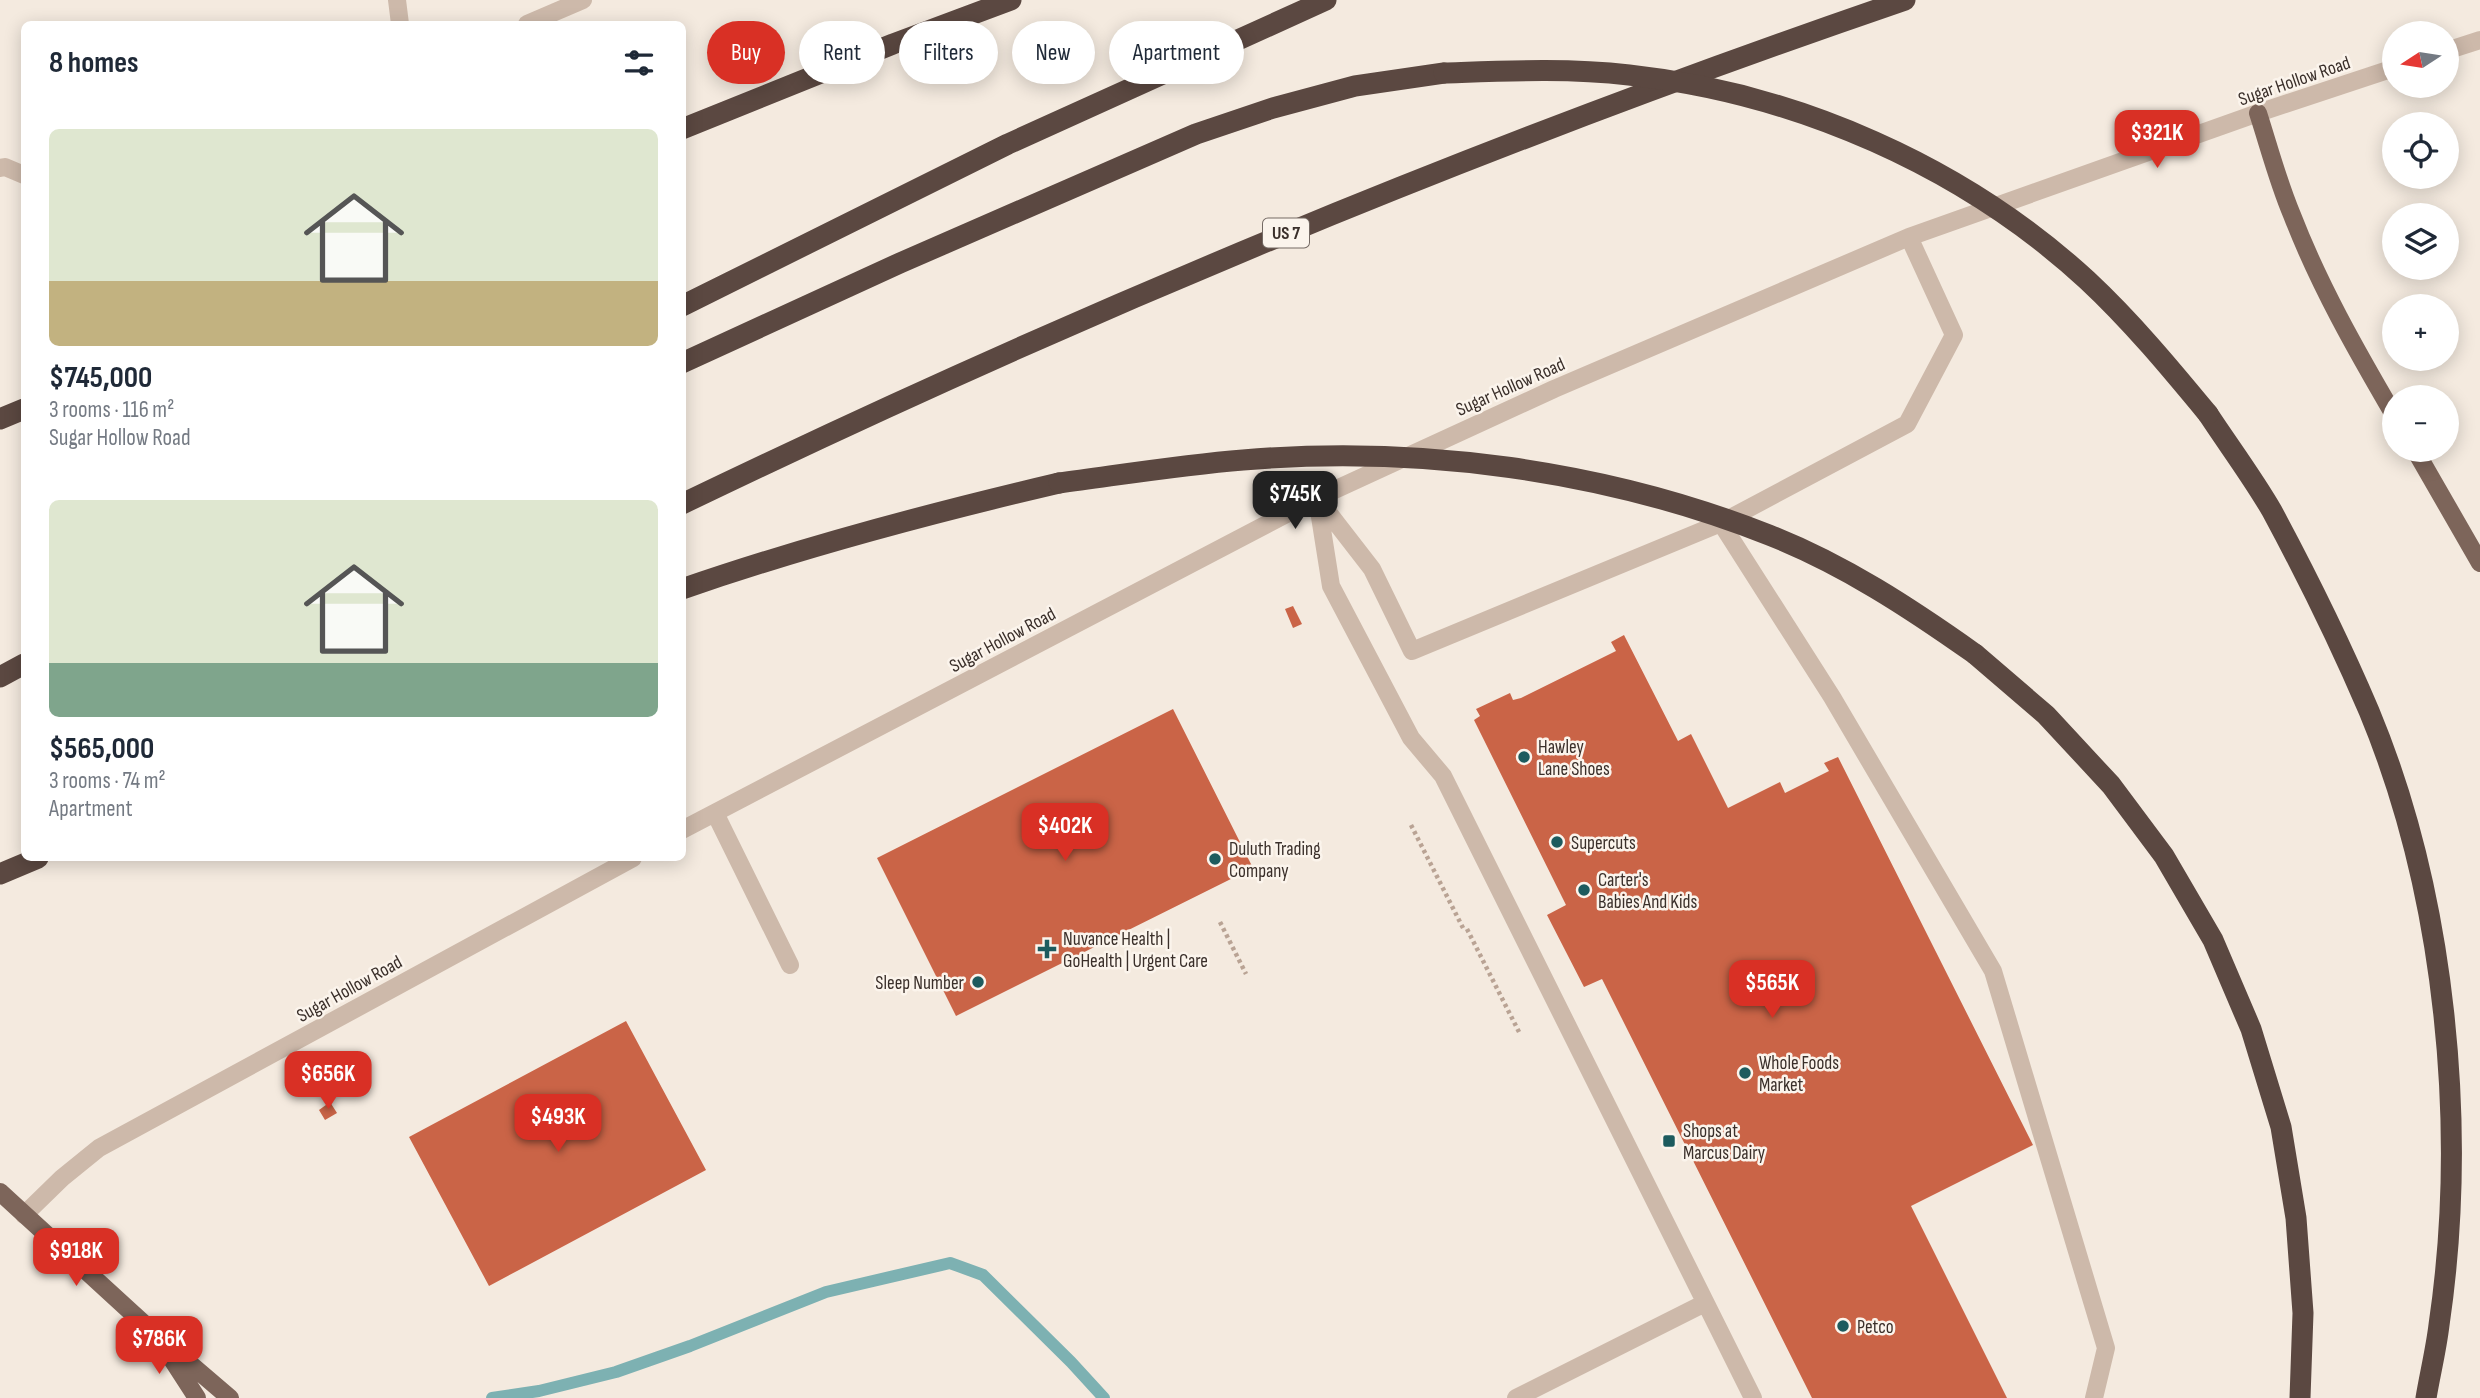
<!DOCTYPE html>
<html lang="en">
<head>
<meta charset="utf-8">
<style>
	body { margin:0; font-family:"Sofia Sans Condensed",sans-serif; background:#f6f6f7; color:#1f2937; height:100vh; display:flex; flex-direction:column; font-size:26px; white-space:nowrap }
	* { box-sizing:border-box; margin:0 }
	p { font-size:23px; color:#747a83 }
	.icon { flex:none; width:38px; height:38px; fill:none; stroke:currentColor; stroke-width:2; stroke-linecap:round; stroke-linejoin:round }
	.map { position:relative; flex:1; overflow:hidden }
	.details { position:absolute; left:21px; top:21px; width:665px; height:840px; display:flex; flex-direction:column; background:#fff; border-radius:10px; box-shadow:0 4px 18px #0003 }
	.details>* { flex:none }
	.top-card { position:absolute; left:707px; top:21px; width:665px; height:63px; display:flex; gap:14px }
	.needle { width:46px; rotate:258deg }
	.tools { position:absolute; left:2382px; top:21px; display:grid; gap:14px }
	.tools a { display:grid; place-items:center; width:77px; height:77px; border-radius:50%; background:#fff; box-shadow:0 4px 18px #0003; font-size:35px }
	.price { position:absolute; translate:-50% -60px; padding:0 16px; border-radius:14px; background:#d93025; color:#fff; font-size:23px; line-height:46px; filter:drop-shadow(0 2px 4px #0008) }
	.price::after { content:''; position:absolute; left:50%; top:42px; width:21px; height:16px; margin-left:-10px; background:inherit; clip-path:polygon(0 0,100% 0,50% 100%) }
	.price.on { background:#222; color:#fff }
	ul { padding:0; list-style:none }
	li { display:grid; align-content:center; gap:14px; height:371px; padding:0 28px }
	li span { display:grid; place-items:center; height:217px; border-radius:10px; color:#555 }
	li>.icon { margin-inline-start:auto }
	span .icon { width:126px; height:126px; fill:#fffc; stroke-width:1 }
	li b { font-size:30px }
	h2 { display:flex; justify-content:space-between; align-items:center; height:84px; padding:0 28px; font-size:30px }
	.pill { padding:0 24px; border-radius:32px; background:#fff; box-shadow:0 4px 18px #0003; font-size:24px; line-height:63px }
	.pill.on { background:#d93025; color:#fff }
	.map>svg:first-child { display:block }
</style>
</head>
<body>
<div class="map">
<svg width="2480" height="1398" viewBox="0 0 2480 1398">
	<rect width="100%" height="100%" fill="#f4eadf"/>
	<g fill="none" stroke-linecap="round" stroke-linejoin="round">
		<!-- stream -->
		<path stroke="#7db1b2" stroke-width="12" d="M492,1398L539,1391L616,1372L690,1346L826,1292L950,1263L983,1275L1071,1362L1104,1398"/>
	</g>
	<!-- building -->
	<path fill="#ca6447" d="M1293,606L1302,624L1293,628L1285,609Z
		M1624,635L1678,741L1691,734L1728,808L1780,782L1785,793L1829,771L1824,763L1838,757L2033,1145L1911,1206L2007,1398H1812L1602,979L1584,987L1547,915L1566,905L1474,720L1480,716L1476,709L1510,693L1513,700L1521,698L1616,651L1611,642Z
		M1173,709L1253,868L956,1016L877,858Z
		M626,1021L706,1170L489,1286L409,1137Z
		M330,1102L337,1113L325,1120L319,1110Z"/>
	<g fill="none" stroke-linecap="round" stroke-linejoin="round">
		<!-- path -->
		<path stroke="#b9a394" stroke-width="4.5" stroke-dasharray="3.5 3.5" stroke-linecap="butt" d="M1411,825L1464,930
			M1220,922L1246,974
			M1467,929L1520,1034"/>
		<!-- minor -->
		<path stroke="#cdb9aa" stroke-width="18" d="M397,0L400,24
			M527,24L583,0
			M2446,51L2480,40
			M0,168L5,167L24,175
			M1721,523L1832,697L1993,971L2106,1348L2094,1398
			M715,813L790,965
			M682,830L1317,498L1554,389L1909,237L2258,113L2394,68
			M24,1215L62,1178L99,1148L633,858
			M1516,1398L1705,1303
			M1753,1398L1443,776L1411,738L1331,586L1317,498L1372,569L1412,651L1721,523L1907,424L1954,335L1909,237"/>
		<!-- major -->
		<path stroke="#7d655a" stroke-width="18" d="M2258,113C2269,147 2278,182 2292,215C2319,285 2356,350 2394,415
			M2415,450L2480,563
			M0,1192L154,1333L230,1398
			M166,1350L197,1398"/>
		<!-- highway -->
		<path stroke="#5b4841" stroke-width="21" d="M682,129L893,44L1011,0
			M682,306L1008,144L1326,0
			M682,363L900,263L1196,134L1273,108L1355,86L1444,73
			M2208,414C2229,446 2253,478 2272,511C2307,576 2340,643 2369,711C2446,896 2468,1128 2439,1325C2436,1350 2430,1374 2426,1398
			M0,419L24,409
			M682,504C1080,312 1487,143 1905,0
			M682,589C806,546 931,513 1059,483
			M1975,654L2046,715L2111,785L2164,856L2213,940L2251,1029L2281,1127L2296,1218L2303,1313L2300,1398
			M0,677L24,664
			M0,874L38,858"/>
		<!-- highway-bridge -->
		<path stroke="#5b4841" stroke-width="21" d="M1444,73C1506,71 1567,68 1629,75C1796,93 1963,166 2087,280C2131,321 2170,368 2208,414
			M1059,483C1120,475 1181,465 1243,460C1418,445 1605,470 1769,535C1843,564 1910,608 1975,654"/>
	</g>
	<!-- markers -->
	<g fill="#1d5b5e" stroke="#fbf4ec" stroke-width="2.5">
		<circle cx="1524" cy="757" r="7"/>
		<circle cx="1557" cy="842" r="7"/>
		<circle cx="1215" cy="859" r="7"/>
		<circle cx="1584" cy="890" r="7"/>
		<path d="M1043.5 938.5h7v7h7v7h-7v7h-7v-7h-7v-7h7z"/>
		<circle cx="978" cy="982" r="7"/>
		<circle cx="1745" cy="1073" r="7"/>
		<rect x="1662" y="1134" width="14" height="14" rx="3.5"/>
		<circle cx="1843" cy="1326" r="7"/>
	</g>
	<g text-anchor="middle" stroke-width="5" stroke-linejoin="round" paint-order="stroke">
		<!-- shield labels -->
		<rect fill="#fbf4ec" stroke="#746a64" stroke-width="2" x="1263" y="218.5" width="46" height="29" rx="5"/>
		<g font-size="18" font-weight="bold" fill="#3a2f2a">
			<text x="1286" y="239">US 7</text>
		</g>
		<!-- street labels -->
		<g font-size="19" fill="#3a2f2a" stroke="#fbf4ec">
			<text transform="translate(2294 80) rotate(-19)" y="7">Sugar Hollow Road</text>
			<text transform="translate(1510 386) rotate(-24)" y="7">Sugar Hollow Road</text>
			<text transform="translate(1002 639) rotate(-28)" y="7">Sugar Hollow Road</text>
			<text transform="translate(349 988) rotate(-29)" y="7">Sugar Hollow Road</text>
		</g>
		<!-- poi labels -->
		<g font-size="19" fill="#3a2f2a" stroke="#fbf4ec" text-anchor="start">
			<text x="1538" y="753">Hawley<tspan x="1538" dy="22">Lane Shoes</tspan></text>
			<text x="1571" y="849">Supercuts</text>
			<text x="1229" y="855">Duluth Trading<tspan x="1229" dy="22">Company</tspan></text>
			<text x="1598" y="886">Carter's<tspan x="1598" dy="22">Babies And Kids</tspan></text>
			<text x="1063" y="945">Nuvance Health |<tspan x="1063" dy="22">GoHealth | Urgent Care</tspan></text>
			<text x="964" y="989" text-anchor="end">Sleep Number</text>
			<text x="1759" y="1069">Whole Foods<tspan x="1759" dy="22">Market</tspan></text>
			<text x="1683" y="1137">Shops at<tspan x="1683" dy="22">Marcus Dairy</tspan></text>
			<text x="1857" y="1333">Petco</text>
		</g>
	</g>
</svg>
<div class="tools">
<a><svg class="needle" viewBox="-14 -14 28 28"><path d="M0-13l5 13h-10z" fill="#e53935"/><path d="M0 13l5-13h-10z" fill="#747a83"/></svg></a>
<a><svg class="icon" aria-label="locate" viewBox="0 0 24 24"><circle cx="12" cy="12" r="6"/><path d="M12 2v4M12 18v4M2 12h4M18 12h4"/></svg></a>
<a><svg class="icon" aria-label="layers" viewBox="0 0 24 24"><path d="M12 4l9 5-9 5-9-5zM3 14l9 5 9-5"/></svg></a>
<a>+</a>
<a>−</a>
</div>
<b class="price" style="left:2157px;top:170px">$321K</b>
<b class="price on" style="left:1295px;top:531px">$745K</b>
<b class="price" style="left:1065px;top:863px">$402K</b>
<b class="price" style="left:1772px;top:1020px">$565K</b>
<b class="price" style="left:328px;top:1111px">$656K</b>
<b class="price" style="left:558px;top:1154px">$493K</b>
<b class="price" style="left:76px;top:1288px">$918K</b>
<b class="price" style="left:159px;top:1376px">$786K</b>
<div class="top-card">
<a class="pill on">Buy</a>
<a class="pill">Rent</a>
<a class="pill">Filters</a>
<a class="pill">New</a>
<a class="pill">Apartment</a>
</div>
<section class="details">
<h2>8 homes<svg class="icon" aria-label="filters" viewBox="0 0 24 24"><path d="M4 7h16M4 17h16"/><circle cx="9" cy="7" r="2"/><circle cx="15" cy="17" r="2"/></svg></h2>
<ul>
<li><span style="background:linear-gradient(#dfe7d0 70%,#c2b280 0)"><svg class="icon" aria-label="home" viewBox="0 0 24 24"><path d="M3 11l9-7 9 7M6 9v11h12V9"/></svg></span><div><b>$745,000</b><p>3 rooms · 116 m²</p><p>Sugar Hollow Road</p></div></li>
<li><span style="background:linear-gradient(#dfe7d0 75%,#7fa58c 0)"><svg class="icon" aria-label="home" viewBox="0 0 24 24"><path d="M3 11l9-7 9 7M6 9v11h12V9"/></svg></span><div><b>$565,000</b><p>3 rooms · 74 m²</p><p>Apartment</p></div></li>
</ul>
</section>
</div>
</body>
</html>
